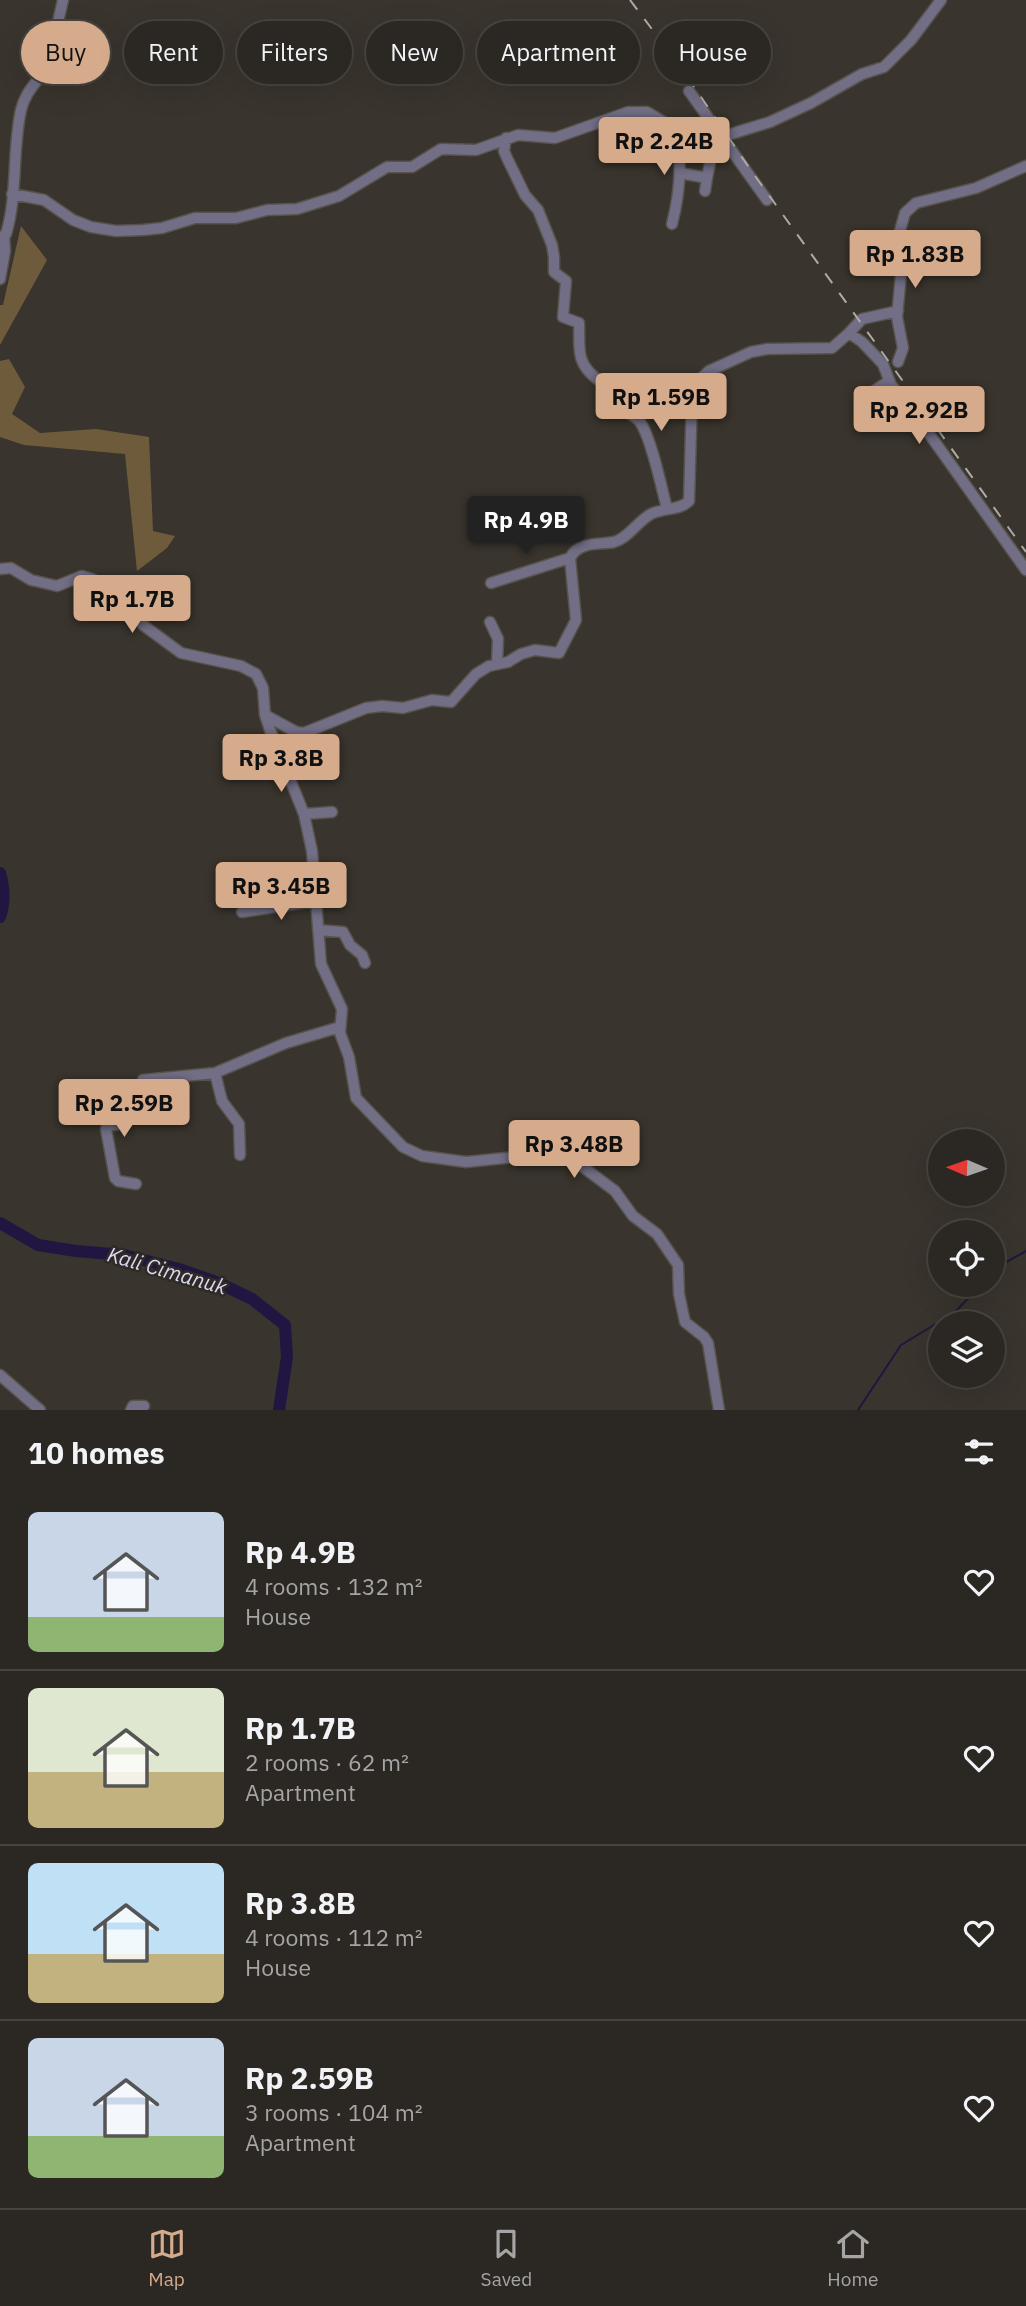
<!DOCTYPE html>
<html lang="en">
<head>
<meta charset="utf-8">
<style>
	body { margin:0; font-family:"IBM Plex Sans",sans-serif; background:#37332f; color:#f1f3f6; height:100vh; display:flex; flex-direction:column; font-size:26px; white-space:nowrap }
	* { box-sizing:border-box; margin:0 }
	p { font-size:23px; color:#a6a5a5 }
	.icon { flex:none; width:38px; height:38px; fill:none; stroke:currentColor; stroke-width:2; stroke-linecap:round; stroke-linejoin:round }
	.map { position:relative; height:1410px; overflow:hidden }
	.side { display:flex; flex-direction:column; background:#2b2722; flex:1 }
	.side>* { flex:none }
	.banner { position:absolute; left:21px; top:21px; width:985px; height:63px; display:flex; gap:14px }
	.needle { width:46px; rotate:272deg }
	.fabs { position:absolute; left:928px; top:1129px; display:grid; gap:14px }
	.fabs a { display:grid; place-items:center; width:77px; height:77px; border-radius:50%; background:#2b2722; box-shadow:0 7px 28px #0002,0 0 0 2px #474440; font-size:35px }
	.price { position:absolute; translate:-50% -60px; padding:0 16px; border-radius:7px; background:#d6ab8b; color:#111; font-size:23px; line-height:46px; filter:drop-shadow(0 2px 4px #0008) }
	.price::after { content:''; position:absolute; left:50%; top:42px; width:21px; height:16px; margin-left:-10px; background:inherit; clip-path:polygon(0 0,100% 0,50% 100%) }
	.price.current { background:#222; color:#fff }
	ul { padding:0; list-style:none }
	li { display:flex; align-items:center; gap:21px; height:175px; padding:0 28px }
	li+li { border-top:2px solid #474440 }
	li span { display:grid; place-items:center; flex:none; width:196px; height:140px; border-radius:10px; color:#555 }
	li>.icon { margin-inline-start:auto }
	span .icon { width:84px; height:84px; fill:#fffc; stroke-width:1 }
	li b { font-size:30px }
	h2 { display:flex; justify-content:space-between; align-items:center; height:84px; padding:0 28px; font-size:30px }
	.tag { padding:0 24px; border-radius:32px; background:#2b2722; box-shadow:0 7px 28px #0002,0 0 0 2px #474440; font-size:24px; line-height:63px }
	.tag.current { background:#d6ab8b; color:#111 }
	.menu { display:flex; justify-content:space-around; align-items:center; height:98px; border-top:2px solid #474440; background:#2b2722; font-size:19px; color:#a6a5a5 }
	.menu a { display:grid; justify-items:center; gap:4px }
	.menu .current { color:#d6ab8b }
	.map>svg:first-child { display:block }
</style>
</head>
<body>
<div class="map">
<svg width="1026" height="1410" viewBox="0 0 1026 1410">
	<rect width="100%" height="100%" fill="#39342d"/>
	<!-- green -->
	<path fill="#6e5b3c" d="M21,226L47,260L0,345V305H3Z
		M9,359L25,387L12,414L40,433L96,429L149,437L153,531L175,536L167,548L137,571L125,454L24,445L0,437V361Z"/>
	<g fill="none" stroke-linecap="round" stroke-linejoin="round">
		<!-- stream -->
		<path stroke="#201641" stroke-width="2" d="M992,1273L1001,1265L1026,1251
			M858,1410L901,1345L954,1313L982,1284"/>
		<!-- river -->
		<path stroke="#201641" stroke-width="12" d="M0,873C4,887 5,903 0,917
			M0,1223L38,1245L76,1251L124,1255L179,1269L219,1283L252,1299L285,1325L287,1357L279,1410"/>
		<!-- minor casing -->
		<g stroke="#57534c" stroke-width="13">
			<path id="minor" d="M689,91L767,200
				M506,138L504,151L507,158L525,195L538,210L552,245L554,257V272L566,281L563,317L579,323C580,348 575,362 597,379
				M680,173L707,178L705,191
				M707,178L715,137
				M12,194L44,200L73,220L91,227L116,231L143,230L162,228L195,218H236L267,210L297,209L339,196L387,167H412L441,149L476,150L518,135L555,138L628,112H647L679,131L721,137L770,122L811,103L862,74L884,67L911,40L941,0
				M672,224C680,193 683,161 675,129
				M0,238L6,234C18,194 12,150 21,110C26,88 41,81 47,63C54,43 58,21 63,0
				M0,279L5,251L4,236
				M849,333L862,319L898,311
				M898,362L903,348L897,317L901,274L899,234L905,213L916,203L976,188L1026,166
				M868,395L889,381
				M604,407C616,408 633,413 640,422C651,437 662,489 667,509
				M0,569L11,568L31,580L57,586L82,576L92,579L116,591L143,625L181,653L241,666L256,674L263,688L265,715L270,730L304,814L312,851L321,964L342,1009L340,1033L349,1057L356,1098L403,1147L422,1156L466,1162L563,1152L615,1191L633,1216L657,1234L678,1265L679,1294L685,1322L704,1337L708,1343L719,1410
				M491,583L570,558
				M490,622L498,639L497,664
				M265,715L296,732L304,733L366,708L382,706L403,708L432,700L451,702L476,674L489,666L508,662L521,654L535,650L559,653L576,620L570,558C579,541 598,545 614,542C629,538 639,519 653,513C665,508 680,510 689,501L692,395L695,384L709,371L751,352L767,349L832,348L849,333L862,342L883,364L891,385L910,407L1026,570
				M304,814L332,812
				M242,912L315,901
				M318,930L343,932L350,945L362,955L365,963
				M215,1073L222,1101L239,1124L240,1155
				M136,1184L118,1181L115,1178L106,1129L107,1126L126,1123L128,1104L139,1101L143,1080L215,1073L286,1043L340,1027
				M0,1375L40,1410
				M131,1410L133,1406H144"/>
		</g>
		<!-- minor -->
		<use href="#minor" stroke="#716e85" stroke-width="10"/>
		<!-- rail -->
		<path stroke="#aeaaa5" stroke-width="2" stroke-dasharray="12 12" stroke-linecap="butt" d="M630,0L682,69L750,169L1026,552"/>
	</g>
	<g text-anchor="middle" stroke-width="5" stroke-linejoin="round" paint-order="stroke">
		<!-- water labels -->
		<g font-size="21" font-style="italic" fill="#dad7f7" stroke="#2f2a23">
			<text transform="translate(167 1271) rotate(16)" y="7">Kali Cimanuk</text>
		</g>
	</g>
</svg>
<div class="fabs">
<a><svg class="needle" viewBox="-14 -14 28 28"><path d="M0-13l5 13h-10z" fill="#e53935"/><path d="M0 13l5-13h-10z" fill="#a6a5a5"/></svg></a>
<a><svg class="icon" aria-label="locate" viewBox="0 0 24 24"><circle cx="12" cy="12" r="6"/><path d="M12 2v4M12 18v4M2 12h4M18 12h4"/></svg></a>
<a><svg class="icon" aria-label="layers" viewBox="0 0 24 24"><path d="M12 4l9 5-9 5-9-5zM3 14l9 5 9-5"/></svg></a>
</div>
<b class="price" style="left:664px;top:177px">Rp 2.24B</b>
<b class="price" style="left:915px;top:290px">Rp 1.83B</b>
<b class="price" style="left:661px;top:433px">Rp 1.59B</b>
<b class="price" style="left:919px;top:446px">Rp 2.92B</b>
<b class="price current" style="left:526px;top:556px">Rp 4.9B</b>
<b class="price" style="left:132px;top:635px">Rp 1.7B</b>
<b class="price" style="left:281px;top:794px">Rp 3.8B</b>
<b class="price" style="left:281px;top:922px">Rp 3.45B</b>
<b class="price" style="left:124px;top:1139px">Rp 2.59B</b>
<b class="price" style="left:574px;top:1180px">Rp 3.48B</b>
<div class="banner">
<a class="tag current">Buy</a>
<a class="tag">Rent</a>
<a class="tag">Filters</a>
<a class="tag">New</a>
<a class="tag">Apartment</a>
<a class="tag">House</a>
</div>
</div>
<section class="side">
<h2>10 homes<svg class="icon" aria-label="filters" viewBox="0 0 24 24"><path d="M4 7h16M4 17h16"/><circle cx="9" cy="7" r="2"/><circle cx="15" cy="17" r="2"/></svg></h2>
<ul>
<li><span style="background:linear-gradient(#c9d6e8 75%,#8fb573 0)"><svg class="icon" aria-label="home" viewBox="0 0 24 24"><path d="M3 11l9-7 9 7M6 9v11h12V9"/></svg></span><div><b>Rp 4.9B</b><p>4 rooms · 132 m²</p><p>House</p></div><svg class="icon" aria-label="heart" viewBox="0 0 24 24"><path d="M12 20l-8-8c-3-5 5-10 8-4 3-6 11-1 8 4z"/></svg></li>
<li><span style="background:linear-gradient(#dfe7d0 60%,#c2b280 0)"><svg class="icon" aria-label="home" viewBox="0 0 24 24"><path d="M3 11l9-7 9 7M6 9v11h12V9"/></svg></span><div><b>Rp 1.7B</b><p>2 rooms · 62 m²</p><p>Apartment</p></div><svg class="icon" aria-label="heart" viewBox="0 0 24 24"><path d="M12 20l-8-8c-3-5 5-10 8-4 3-6 11-1 8 4z"/></svg></li>
<li><span style="background:linear-gradient(#bfe0f5 65%,#c2b280 0)"><svg class="icon" aria-label="home" viewBox="0 0 24 24"><path d="M3 11l9-7 9 7M6 9v11h12V9"/></svg></span><div><b>Rp 3.8B</b><p>4 rooms · 112 m²</p><p>House</p></div><svg class="icon" aria-label="heart" viewBox="0 0 24 24"><path d="M12 20l-8-8c-3-5 5-10 8-4 3-6 11-1 8 4z"/></svg></li>
<li><span style="background:linear-gradient(#c9d6e8 70%,#8fb573 0)"><svg class="icon" aria-label="home" viewBox="0 0 24 24"><path d="M3 11l9-7 9 7M6 9v11h12V9"/></svg></span><div><b>Rp 2.59B</b><p>3 rooms · 104 m²</p><p>Apartment</p></div><svg class="icon" aria-label="heart" viewBox="0 0 24 24"><path d="M12 20l-8-8c-3-5 5-10 8-4 3-6 11-1 8 4z"/></svg></li>
</ul>
</section>
<nav class="menu">
<a class="current"><svg class="icon" aria-label="map" viewBox="0 0 24 24"><path d="M3 6l6-2 6 2 6-2v14l-6 2-6-2-6 2zM9 4v14M15 6v14"/></svg>Map</a>
<a><svg class="icon" aria-label="saved" viewBox="0 0 24 24"><path d="M7 4h10v16l-5-4-5 4z"/></svg>Saved</a>
<a><svg class="icon" aria-label="home" viewBox="0 0 24 24"><path d="M3 11l9-7 9 7M6 9v11h12V9"/></svg>Home</a>
</nav>
</body>
</html>
